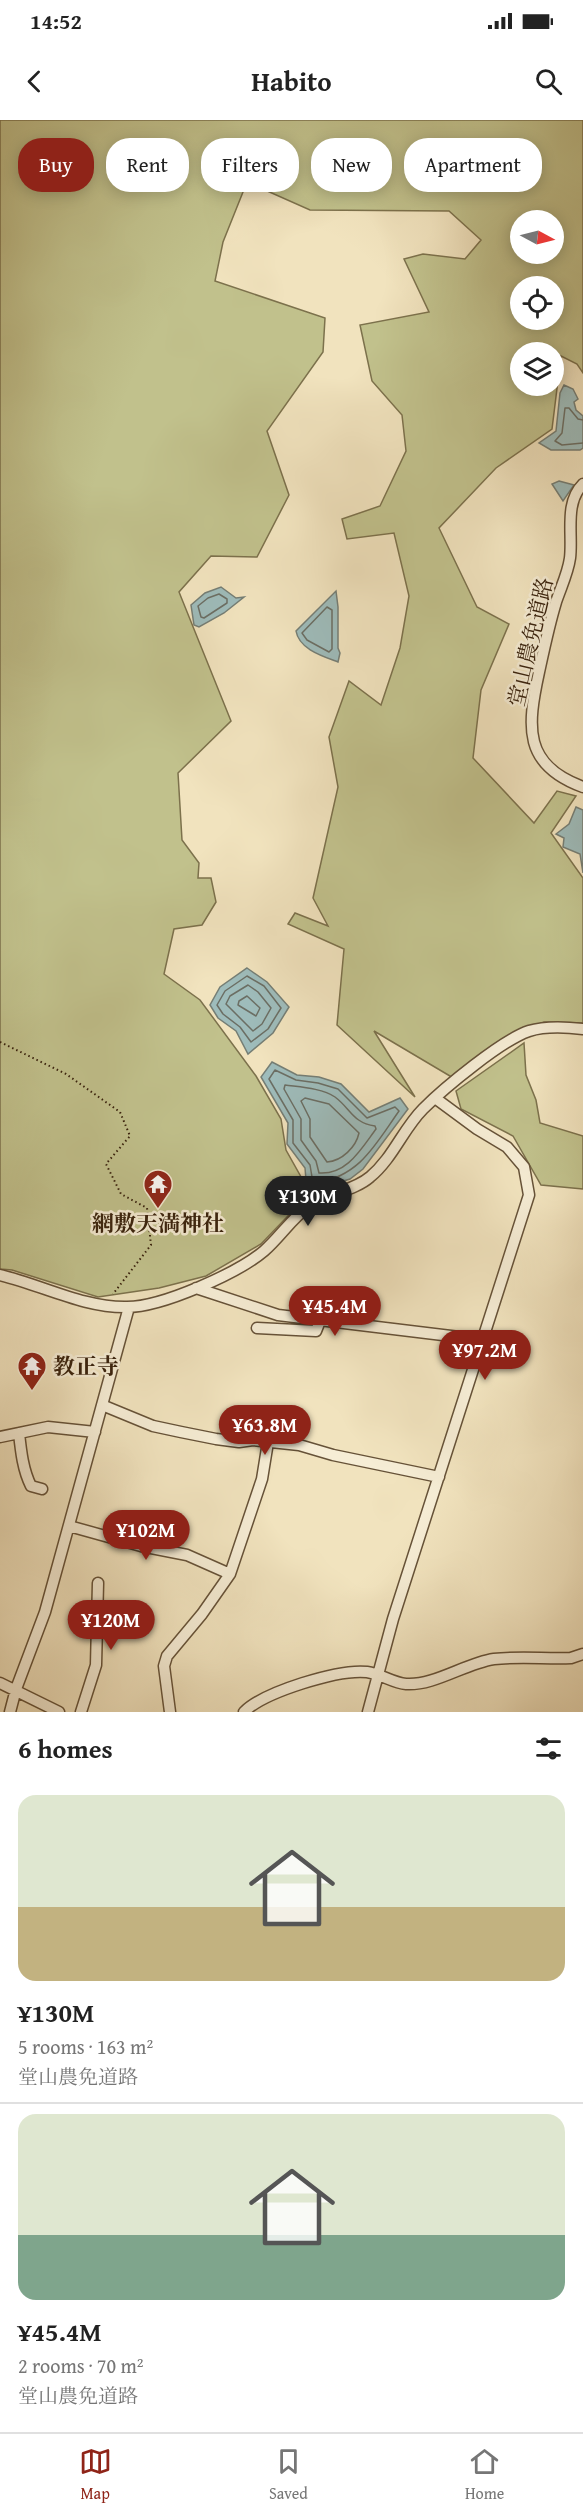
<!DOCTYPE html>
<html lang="en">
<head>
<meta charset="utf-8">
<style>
	body { margin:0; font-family:"Gentium Book Plus","Noto Serif JP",serif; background:#f6f6f6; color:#222; height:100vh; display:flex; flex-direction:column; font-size:22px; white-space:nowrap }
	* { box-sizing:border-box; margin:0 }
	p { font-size:20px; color:#767676 }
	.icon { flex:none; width:33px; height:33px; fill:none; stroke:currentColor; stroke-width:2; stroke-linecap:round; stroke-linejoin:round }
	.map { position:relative; height:1592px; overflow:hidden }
	.details { display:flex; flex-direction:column; background:#fff; flex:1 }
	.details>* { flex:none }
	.banner { position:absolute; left:18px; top:18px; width:548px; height:54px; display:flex; gap:12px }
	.needle { width:39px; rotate:97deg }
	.fabs { position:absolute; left:510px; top:90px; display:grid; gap:12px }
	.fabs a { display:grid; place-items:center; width:54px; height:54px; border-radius:50%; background:#fff; box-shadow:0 3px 15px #0003; font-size:30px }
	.price { position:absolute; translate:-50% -51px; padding:0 14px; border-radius:21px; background:#8f2418; color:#fff; font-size:20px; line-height:39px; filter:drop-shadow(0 2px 3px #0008) }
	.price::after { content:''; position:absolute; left:50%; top:36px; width:18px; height:14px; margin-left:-9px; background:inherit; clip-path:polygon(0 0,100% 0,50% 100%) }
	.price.on { background:#222; color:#fff }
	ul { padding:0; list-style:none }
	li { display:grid; align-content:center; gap:12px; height:318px; padding:0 18px }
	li+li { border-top:2px solid #e0e0e0 }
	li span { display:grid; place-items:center; height:186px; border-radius:18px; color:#555 }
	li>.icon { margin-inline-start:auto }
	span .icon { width:108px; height:108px; fill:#fffc; stroke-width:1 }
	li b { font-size:26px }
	h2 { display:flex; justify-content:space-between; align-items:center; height:72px; padding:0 18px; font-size:26px }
	.pill { padding:0 21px; border-radius:24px; background:#fff; box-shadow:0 3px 15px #0003; font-size:21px; line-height:54px }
	.pill.on { background:#8f2418; color:#fff }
	.status { display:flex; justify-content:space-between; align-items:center; height:42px; padding:0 30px; background:#fff; direction:ltr }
	.status svg { height:16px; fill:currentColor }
	header { display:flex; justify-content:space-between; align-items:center; height:78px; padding:0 18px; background:#fff; font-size:27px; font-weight:800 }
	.dock { display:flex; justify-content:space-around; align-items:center; height:84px; border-top:2px solid #e0e0e0; background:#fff; font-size:16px; color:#767676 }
	.dock a { display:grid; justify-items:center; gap:3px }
	.dock .on { color:#8f2418 }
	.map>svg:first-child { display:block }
</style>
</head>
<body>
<div class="status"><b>14:52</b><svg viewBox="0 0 49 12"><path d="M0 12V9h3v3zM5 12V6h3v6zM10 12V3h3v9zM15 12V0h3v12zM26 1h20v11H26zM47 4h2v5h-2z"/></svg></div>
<header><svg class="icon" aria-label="back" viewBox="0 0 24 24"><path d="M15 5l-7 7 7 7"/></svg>Habito<svg class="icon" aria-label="search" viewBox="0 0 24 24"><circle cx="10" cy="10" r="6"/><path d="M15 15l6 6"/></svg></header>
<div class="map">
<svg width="583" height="1592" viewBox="0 0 583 1592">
	<rect width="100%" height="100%" fill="#f1e3be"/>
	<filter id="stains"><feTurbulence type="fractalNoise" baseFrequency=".00333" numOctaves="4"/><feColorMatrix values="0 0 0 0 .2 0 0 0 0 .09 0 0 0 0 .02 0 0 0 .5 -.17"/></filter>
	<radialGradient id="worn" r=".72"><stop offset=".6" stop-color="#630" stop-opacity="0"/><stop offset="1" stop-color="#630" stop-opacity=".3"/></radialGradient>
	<!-- green -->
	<path fill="#c1c18c" stroke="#7c714c" stroke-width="1.5" fill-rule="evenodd" d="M0,0H583V253L577,244L561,236L552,309L496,348L439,408L477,487L509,504L481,570L473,638L534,703L557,671L576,676L551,713L583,758V903L544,902L501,920L455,959L374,911L415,977L337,905L344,829L288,804L295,793L328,806L313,778L338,667L329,617L349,561L381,585L400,528L409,476L394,413L347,419L342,399L380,386L406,331L402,295L372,261L360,205L429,192L404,139L423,134L465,139L481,120L449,91L310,90L247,62L223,122L215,161L325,198L323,232L267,311L289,375L257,437L211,436L179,472L231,601L178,653L182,720L199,743L198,758H211L216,782L202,805L174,809L164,854L200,880L256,956L281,999L286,1030L310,1073L261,1124L206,1156L159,1168L98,1177L12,1150L0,1149ZM520,100H554V134H520ZM520,166H554V200H520ZM520,232H554V266H520Z
		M524,923L526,955L536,980L540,1003L583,1016V1069L541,1065L513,1016L461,989L456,971Z"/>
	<!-- water -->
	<path fill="#9ebcbb" stroke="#757e75" stroke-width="1.5" d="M564,265L573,269L578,279L574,282L576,290L583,296V328L580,330H551L539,323L556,311L560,273Z
		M559,361L574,365L563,381L552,364Z
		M221,467L236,478L244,477L224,493L199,507L194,505L191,485L205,473Z
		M336,471L338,487V528L340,533L338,542C322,536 299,529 296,511Z
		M576,687L583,690V753L580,734L563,727L564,718L556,714L569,704Z
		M247,848L267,862L289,887L273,913L248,934L236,911L218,898L210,885L220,867Z
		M272,942L297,955L319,957L341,964L369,992L400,978L408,989L363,1049L350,1059L314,1070L306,1060L305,1048L287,1024L288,1003L261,957Z"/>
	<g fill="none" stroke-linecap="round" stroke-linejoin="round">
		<!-- shore -->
		<path stroke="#6b6e64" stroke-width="1.5" d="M583,300L578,299L569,288H565L562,313L555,321L562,325L583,323
			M219,474L227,479V483L204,498L201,497L198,486L208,478Z
			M327,487L332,490V529L329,532L307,520L302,513Z
			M247,856L264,866L281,888L268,909L251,922L240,907L223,894L217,885L225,871Z
			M248,865L258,872L271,888L262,904L253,911L226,884L230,876Z
			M247,876L260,888L256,896L238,885L239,881Z
			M275,950L296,960L318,963L338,969L367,998L395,987L399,991C375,1025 360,1056 316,1063L312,1057L310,1045L293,1023V1000L269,959Z
			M285,965C299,967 322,968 335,977C351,989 353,1003 375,1006L376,1009C361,1029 347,1055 319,1053L316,1041L301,1020V999L284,969Z
			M305,978L329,984L359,1013C356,1027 342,1041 327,1042L310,1017V999L301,981Z"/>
		<!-- street casing -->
		<g stroke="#665238" stroke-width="13">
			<path id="street" d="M583,364C564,383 573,414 570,438C568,453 561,467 556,482C549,505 544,529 539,552C527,607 523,645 583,667
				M0,1155C42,1165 84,1188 127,1187C162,1187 238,1153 264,1131C280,1117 292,1098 309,1086C328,1073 354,1071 370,1057C393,1038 403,1009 423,989C444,968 502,920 529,911C545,906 566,907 583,909
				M196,1168L278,1195L484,1220
				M257,1208L316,1211L320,1201
				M102,1285L153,1306L181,1312L216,1319L239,1322L253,1320L299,1325L333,1335L439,1357
				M19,1313C21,1332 23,1350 31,1366L42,1369
				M0,1317L48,1307L95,1312
				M69,1406L141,1426L187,1435L230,1454
				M0,1563L59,1592
				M10,1592L16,1569L45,1492L129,1187
				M81,1592L96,1545L98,1463
				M170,1592L164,1546L167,1536L202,1494L230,1454L262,1359L268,1322
				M244,1592C264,1572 338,1549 367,1552C381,1554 393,1563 406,1564C434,1566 466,1543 494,1539C519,1536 546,1539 571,1538L583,1534
				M368,1592L393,1499L529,1075L524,1047L507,1027L477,1009L435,978"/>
		</g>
		<!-- path -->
		<path stroke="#38210c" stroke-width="2" stroke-dasharray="1.5 3" stroke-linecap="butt" d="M0,922L66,954L120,992L130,1016L106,1044L121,1074L147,1088L151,1125L113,1174"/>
		<!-- street -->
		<use href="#street" stroke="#f6edd5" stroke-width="10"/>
	</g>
	<!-- icons -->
	<defs>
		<g id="temple-pin" transform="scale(1.5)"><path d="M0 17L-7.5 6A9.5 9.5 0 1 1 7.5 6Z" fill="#8f2418" stroke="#f6edd5"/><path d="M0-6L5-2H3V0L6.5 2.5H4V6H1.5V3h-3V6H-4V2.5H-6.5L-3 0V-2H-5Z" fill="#fff"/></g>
	</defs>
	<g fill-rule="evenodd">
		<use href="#temple-pin" x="158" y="1064"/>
		<use href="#temple-pin" x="32" y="1246"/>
	</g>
	<g text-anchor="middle" stroke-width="5" stroke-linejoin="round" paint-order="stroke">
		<!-- street labels -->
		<g font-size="22" fill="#38210c" stroke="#f6edd5">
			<text transform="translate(530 522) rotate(-77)" y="8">堂山農免道路</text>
		</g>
		<!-- poi labels -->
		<g font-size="22" font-weight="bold" fill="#38210c" stroke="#f6edd5">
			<text x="158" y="1111">網敷天満神社</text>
			<text x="53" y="1254" text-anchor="start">教正寺</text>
		</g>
	</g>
	<rect width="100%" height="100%" filter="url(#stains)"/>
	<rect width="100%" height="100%" fill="url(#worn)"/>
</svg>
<div class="fabs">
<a><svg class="needle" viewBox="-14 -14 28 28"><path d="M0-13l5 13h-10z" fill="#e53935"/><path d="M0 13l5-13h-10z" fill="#767676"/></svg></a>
<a><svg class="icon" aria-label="locate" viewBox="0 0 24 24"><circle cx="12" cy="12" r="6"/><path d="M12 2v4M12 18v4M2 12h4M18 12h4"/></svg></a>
<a><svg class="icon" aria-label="layers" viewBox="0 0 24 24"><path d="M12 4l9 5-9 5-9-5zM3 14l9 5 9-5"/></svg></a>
</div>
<b class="price on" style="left:308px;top:1107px">¥130M</b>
<b class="price" style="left:335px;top:1217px">¥45.4M</b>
<b class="price" style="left:485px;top:1261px">¥97.2M</b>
<b class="price" style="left:265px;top:1336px">¥63.8M</b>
<b class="price" style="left:146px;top:1441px">¥102M</b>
<b class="price" style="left:111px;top:1531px">¥120M</b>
<div class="banner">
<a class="pill on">Buy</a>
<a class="pill">Rent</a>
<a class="pill">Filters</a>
<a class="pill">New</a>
<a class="pill">Apartment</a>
</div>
</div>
<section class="details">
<h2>6 homes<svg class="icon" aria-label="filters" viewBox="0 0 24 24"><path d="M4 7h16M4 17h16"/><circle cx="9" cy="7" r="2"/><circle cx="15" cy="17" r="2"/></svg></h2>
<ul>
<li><span style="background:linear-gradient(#dfe7d0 60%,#c2b280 0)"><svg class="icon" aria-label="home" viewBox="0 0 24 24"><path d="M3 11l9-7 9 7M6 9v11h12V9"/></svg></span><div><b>¥130M</b><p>5 rooms · 163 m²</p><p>堂山農免道路</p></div></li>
<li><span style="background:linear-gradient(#dfe7d0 65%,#7fa58c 0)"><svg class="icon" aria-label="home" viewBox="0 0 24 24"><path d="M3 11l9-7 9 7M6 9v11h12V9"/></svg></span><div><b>¥45.4M</b><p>2 rooms · 70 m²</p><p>堂山農免道路</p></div></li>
</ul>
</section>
<nav class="dock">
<a class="on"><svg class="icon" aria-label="map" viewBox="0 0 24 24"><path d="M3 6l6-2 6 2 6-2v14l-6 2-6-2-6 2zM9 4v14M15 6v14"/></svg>Map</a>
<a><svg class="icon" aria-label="saved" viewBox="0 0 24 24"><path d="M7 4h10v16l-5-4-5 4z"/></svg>Saved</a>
<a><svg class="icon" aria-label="home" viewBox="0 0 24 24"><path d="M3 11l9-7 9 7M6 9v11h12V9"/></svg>Home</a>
</nav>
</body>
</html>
